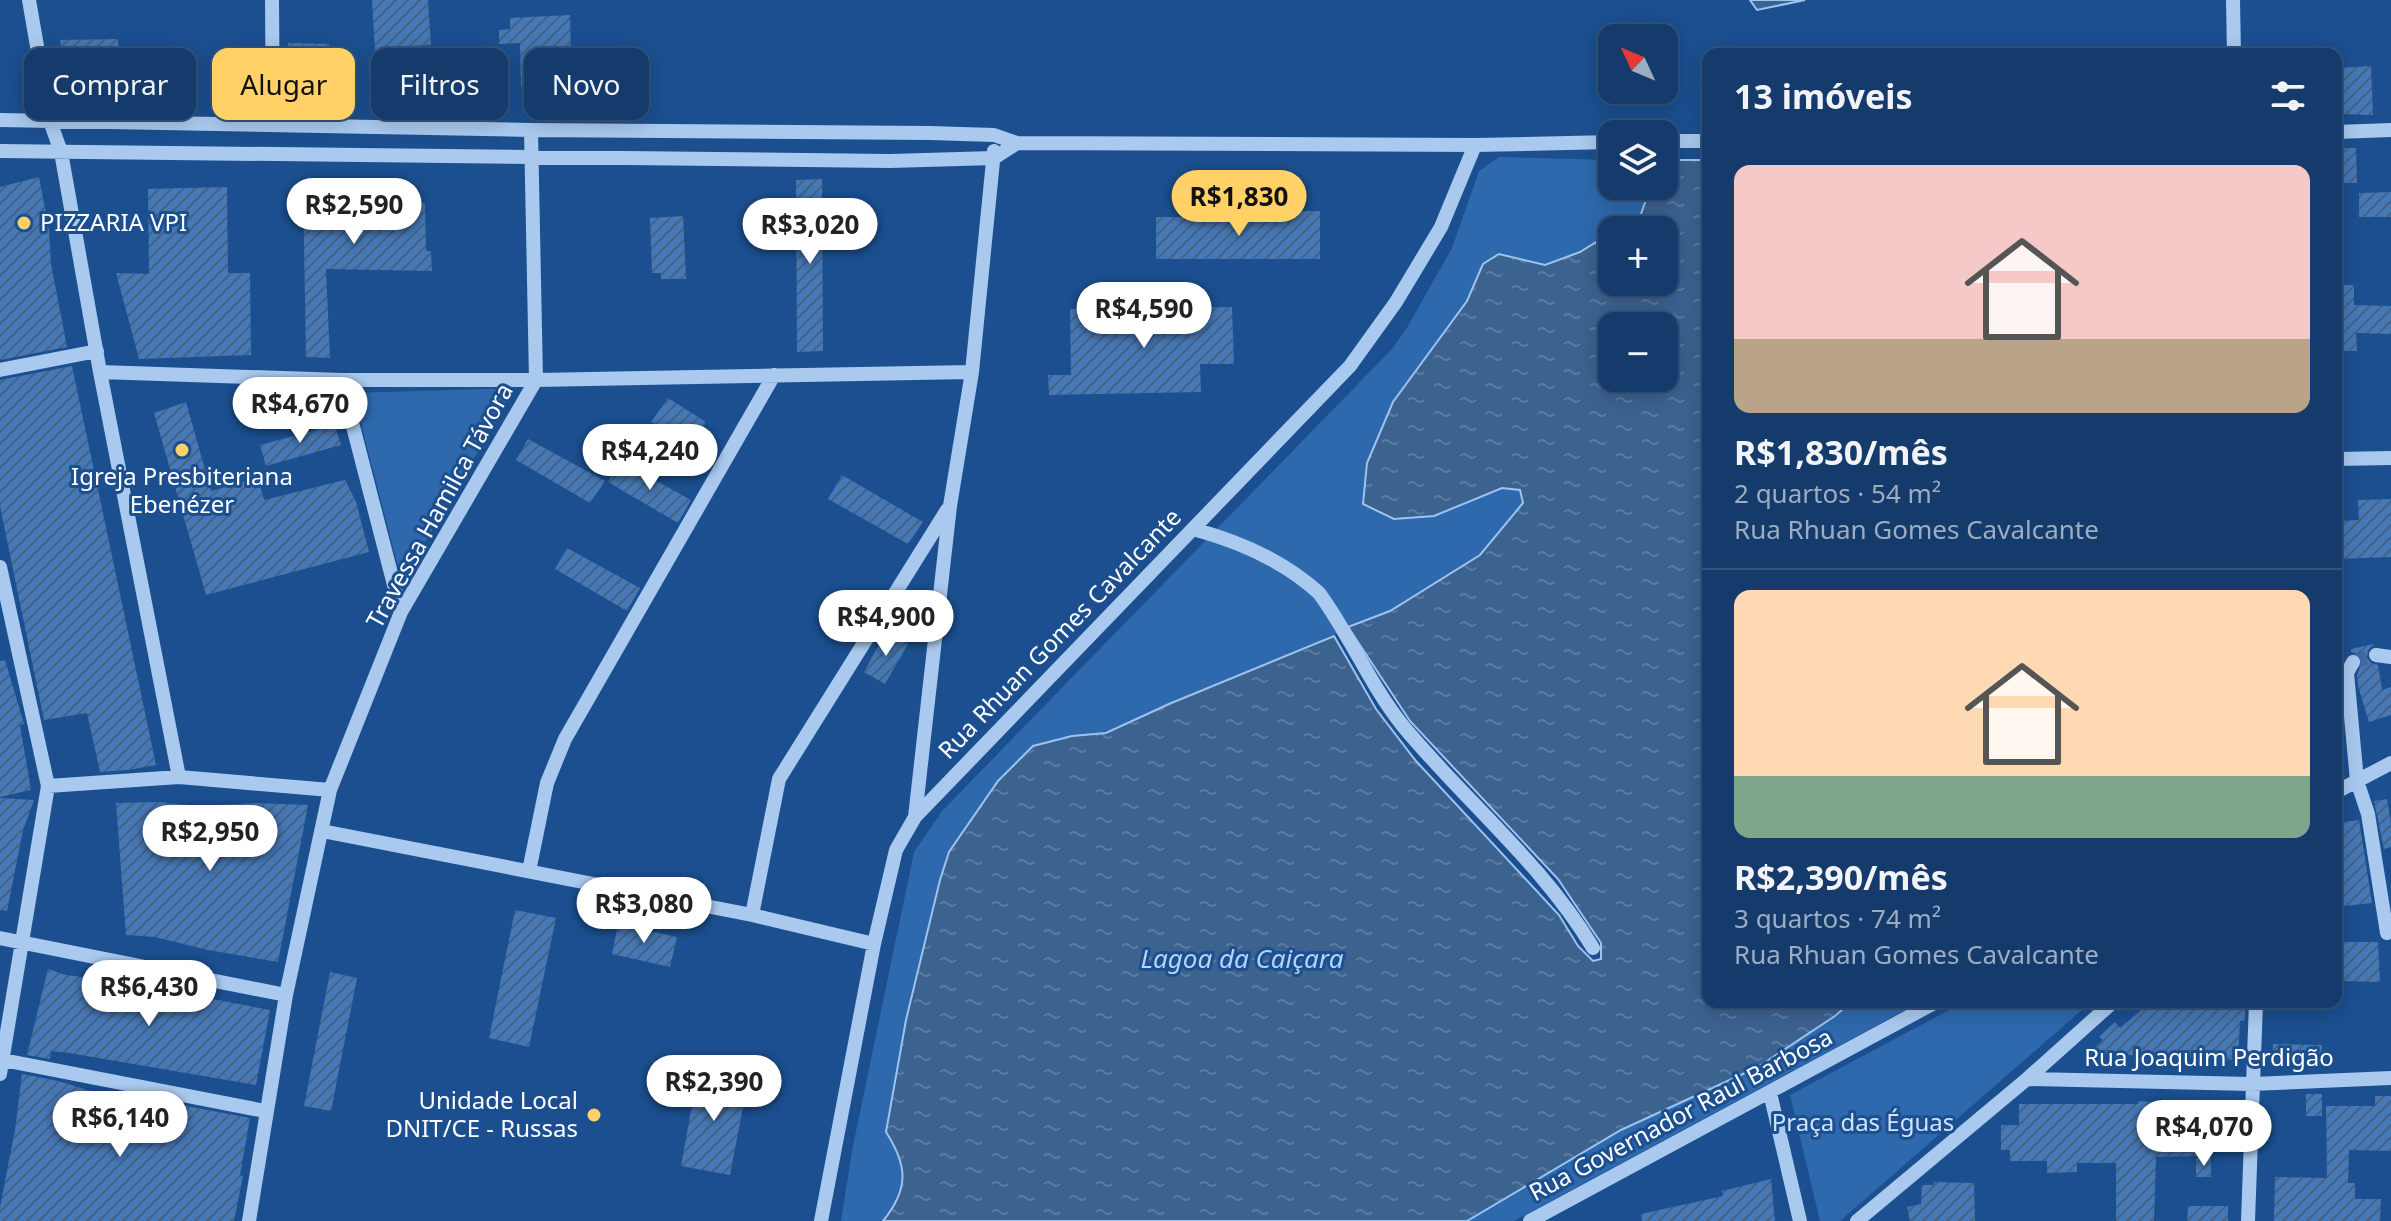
<!DOCTYPE html>
<html lang="pt">
<head>
<meta charset="utf-8">
<style>
	body { margin:0; font-family:"Noto Sans",sans-serif; background:#214673; color:#f1f3f6; height:100vh; display:flex; flex-direction:column; font-size:30px; white-space:nowrap }
	* { box-sizing:border-box; margin:0 }
	p { font-size:26px; color:#9dadc1 }
	.icon { flex:none; width:44px; height:44px; fill:none; stroke:currentColor; stroke-width:2; stroke-linecap:round; stroke-linejoin:round }
	.map { position:relative; flex:1; overflow:hidden }
	.sheet { position:absolute; left:1702px; top:48px; width:640px; height:960px; display:flex; flex-direction:column; background:#143b6b; border-radius:16px; box-shadow:0 4px 20px #0003,0 0 0 2px #33557e }
	.sheet>* { flex:none }
	.hud { position:absolute; left:24px; top:48px; width:760px; height:72px; display:flex; gap:16px }
	.needle { width:52px; rotate:314deg }
	.tools { position:absolute; left:1598px; top:24px; display:grid; gap:16px }
	.tools a { display:grid; place-items:center; width:80px; height:80px; border-radius:16px; background:#143b6b; box-shadow:0 4px 20px #0003,0 0 0 2px #33557e; font-size:40px }
	.price { position:absolute; translate:-50% -68px; padding:0 18px; border-radius:28px; background:#fff; color:#222; font-size:26px; line-height:52px; filter:drop-shadow(0 2px 4px #0008) }
	.price::after { content:''; position:absolute; left:50%; top:48px; width:24px; height:18px; margin-left:-12px; background:inherit; clip-path:polygon(0 0,100% 0,50% 100%) }
	.price.current { background:#ffd166; color:#111 }
	ul { padding:0; list-style:none }
	li { display:grid; align-content:center; gap:16px; height:424px; padding:0 32px }
	li+li { border-top:2px solid #33557e }
	li span { display:grid; place-items:center; height:248px; border-radius:16px; color:#555 }
	li>.icon { margin-inline-start:auto }
	span .icon { width:144px; height:144px; fill:#fffc; stroke-width:1 }
	li b { font-size:34px }
	h2 { display:flex; justify-content:space-between; align-items:center; height:96px; padding:0 32px; font-size:34px }
	.chip { padding:0 28px; border-radius:16px; background:#143b6b; box-shadow:0 4px 20px #0003,0 0 0 2px #33557e; font-size:28px; line-height:72px }
	.chip.current { background:#ffd166; color:#111 }
	.map>svg:first-child { display:block }
</style>
</head>
<body>
<div class="map">
<svg width="2391" height="1221" viewBox="0 0 2391 1221">
	<defs>
		<pattern id="water-ripples" width="26" height="14" patternUnits="userSpaceOnUse" patternTransform="scale(2)"><rect width="26" height="14" fill="#3c6290"/><path d="M2 4q2-2 4 0t4 0M15 11q2-2 4 0t4 0" fill="none" stroke="#597aa1"/></pattern>
		<pattern id="building-hatch" width="6" height="6" patternUnits="userSpaceOnUse" patternTransform="scale(2)"><rect width="6" height="6" fill="#4478b7"/><path d="M-1 1l2-2M0 6l6-6M5 7l2-2" fill="none" stroke="#486282"/></pattern>
	</defs>
	<rect width="100%" height="100%" fill="#1b4f8f"/>
	<!-- park -->
	<path fill="#2e69ad" d="M1499,157L1612,160V186H1651L1637,225L1612,230V232L1580,252L1545,265L1499,254L1483,264L1467,301L1393,402L1367,463L1363,504L1394,519L1434,516L1502,488L1520,490L1523,503L1480,555L1390,611L1169,704L1106,733L1072,736L949,852L906,1020L886,1132C908,1166 909,1189 883,1221H841L852,1151L914,852L942,811L1392,349L1408,326L1452,248L1479,171Z
		M515,388L402,582L353,393Z
		M1851,1002H1920L1514,1221H1467L1621,1130L1758,1067L1835,1016Z
		M1964,1002H2091L1840,1221H1820L1790,1095Z"/>
	<!-- water -->
	<path fill="url(#water-ripples)" stroke="#9cc4f0" stroke-width="2" fill-rule="evenodd" d="M1750,0H1805L1757,10Z
		M1664,160H1708V1002H1851L1835,1016L1758,1067L1621,1130L1467,1221H883C909,1189 908,1166 886,1132L906,1020L940,880L949,852L998,781L1033,746L1072,736L1106,733L1169,704L1334,636L1376,709L1416,761L1559,915L1578,946L1593,961L1601,959V943L1558,879L1410,721L1348,627L1390,611L1480,555L1523,503L1520,490L1502,488L1434,516L1394,519L1363,504L1367,463L1393,402L1467,301L1483,264L1499,254L1545,265L1580,252L1612,232V282H1664V230H1616L1637,225L1651,186H1664ZM1612,326H1664V378H1612Z"/>
	<!-- building -->
	<path fill="url(#building-hatch)" d="M372,0H428L431,45L411,46L414,101L378,104Z
		M570,15L571,57L549,58L550,86L521,87L520,43L499,44V30L510,29V18Z
		M118,39L122,112L72,111L60,40Z
		M288,43L329,44L330,109H287Z
		M2371,66L2373,115L2336,114V68Z
		M2342,148H2356L2357,183H2342Z
		M39,177L49,229L51,264L67,347L0,360V187Z
		M822,179L823,351L797,352L796,180Z
		M227,187L228,273H250L251,355L139,359L116,273L149,274L148,189Z
		M303,187L376,188V204L425,203L426,251H431L432,271L326,269L330,358L306,357Z
		M2391,192V217H2359V193Z
		M1298,211H1320V259H1156V217H1298Z
		M683,216L686,279H661V273H652L650,218Z
		M2336,285H2354V305L2391,306V334L2356,333L2357,351H2336Z
		M1232,307L1234,364H1200L1201,392L1049,395L1048,375H1071L1070,309Z
		M72,366L156,765L128,770L100,772L87,713L44,720L0,506V380Z
		M668,398L706,422L693,444L651,422Z
		M186,402L211,491L258,478L264,500L345,480L356,502L369,552L206,595L154,413Z
		M335,425L341,445L266,466L260,445Z
		M528,439L605,481L590,503L516,460Z
		M620,461L691,500L678,523L608,482Z
		M842,475L923,522L908,544L828,499Z
		M2391,499V557L2336,559V521L2359,520L2358,500Z
		M567,548L640,588L627,611L555,569Z
		M886,632L908,644L885,684L864,672Z
		M2374,644L2368,650L2367,658L2371,663L2378,665L2382,690L2391,687V715L2369,722L2358,686L2357,675L2363,661L2358,654L2351,652V649Z
		M5,660L24,724L20,725L31,790L0,797V661Z
		M0,798L34,800L23,830L7,911L0,910Z
		M2387,799L2391,823V847L2384,849L2374,801Z
		M159,802L200,806L255,803L308,805L278,962L208,950L155,937L126,935L116,803Z
		M2359,820L2372,903L2336,907V823Z
		M515,910L556,918L529,1047L489,1038Z
		M618,924L677,937L670,967L612,954Z
		M2336,942H2378L2380,982L2341,981V965H2336Z
		M48,969L66,975L128,983L270,1010L256,1085L69,1053L51,1051L50,1059L27,1055Z
		M330,972L357,978L331,1111L304,1106Z
		M2151,1002H2245V1021H2240L2238,1060L2089,1053L2103,1040L2099,1037L2115,1022L2120,1028Z
		M2273,1044L2322,1045V1060L2272,1059Z
		M698,1072L748,1081L730,1175L681,1166Z
		M22,1074L58,1081L104,1095L160,1101L250,1118L240,1175L243,1176L234,1221H0V1207L15,1130Z
		M2306,1094H2322V1116H2306Z
		M2375,1096H2391V1151L2349,1150L2348,1183H2355V1199H2381L2380,1221H2274L2275,1177L2327,1178L2326,1106H2375Z
		M2138,1101L2210,1106V1156L2156,1157L2154,1221H2116V1163H2077V1172L2047,1173V1161H2010V1150H2001V1125H2019V1104H2138Z
		M2196,1158H2211V1177H2196Z
		M1771,1179L1775,1221H1642L1641,1214L1723,1196L1722,1191Z
		M1934,1182L1974,1183L1975,1221H1910L1907,1207L1921,1204L1922,1185H1934Z
		M2188,1206H2228V1221H2187Z"/>
	<g fill="none" stroke-linecap="round" stroke-linejoin="round">
		<!-- minor-tunnel -->
		<path stroke="#3d69a0" stroke-width="14" stroke-dasharray="14 7" stroke-linecap="butt" d="M2353,662L2376,655"/>
		<!-- minor -->
		<path stroke="#a9c9ee" stroke-width="14" d="M29,0L50,121L61,152L100,372L179,777
			M272,0L273,125
			M2233,0L2234,54
			M0,120L531,130L930,133L994,135L1017,143L1475,145L1612,142
			M2336,132L2391,130
			M1664,141H1708
			M0,151L890,161L994,158L1017,143
			M0,370L97,351
			M100,372L341,380H536L972,372
			M341,380L401,612
			M2336,459L2391,458
			M1193,529C1238,541 1284,561 1319,593C1350,635 1370,685 1403,726C1465,801 1543,864 1593,948
			M0,567L48,786L0,1074
			M2376,655L2391,657
			M2353,662L2347,673L2357,781L2368,814L2387,933
			M48,786L179,777L330,790
			M2336,792L2391,763
			M915,817L950,506L972,372L994,151
			M322,831L752,915L874,944
			M529,871L547,783L565,739L774,375
			M752,915L779,779L947,510
			M0,938L286,995
			M3,1060L265,1111
			M2027,1079L2252,1084L2391,1078
			M1770,1093L1800,1221
			M249,1221L286,995L330,790L401,612L536,380L531,130
			M821,1221L874,944L896,850L915,817L1350,366L1396,302L1441,227L1475,145
			M1530,1221L1936,1002
			M1857,1221L2027,1079L2113,1002
			M2248,1221L2256,1002"/>
	</g>
	<!-- markers -->
	<g fill="#ffd166" stroke="#1b4f8f" stroke-width="3">
		<circle cx="24" cy="223" r="8"/>
		<circle cx="182" cy="450" r="8"/>
		<circle cx="594" cy="1115" r="8"/>
	</g>
	<g text-anchor="middle" stroke-width="6" stroke-linejoin="round" paint-order="stroke">
		<!-- poi labels -->
		<g font-size="24" fill="#fff" stroke="#1b4f8f" text-anchor="start">
			<text x="40" y="231">PIZZARIA VPI</text>
			<text x="182" y="485" text-anchor="middle">Igreja Presbiteriana<tspan x="182" dy="28">Ebenézer</tspan></text>
			<text x="578" y="1109" text-anchor="end">Unidade Local<tspan x="578" dy="28">DNIT/CE - Russas</tspan></text>
		</g>
		<!-- street labels -->
		<g font-size="24" fill="#fff" stroke="#1b4f8f">
			<text transform="translate(440 506) rotate(-61)" y="8">Travessa Hamilca Távora</text>
			<text transform="translate(1060 634) rotate(-46)" y="8">Rua Rhuan Gomes Cavalcante</text>
			<text x="2209" y="1066">Rua Joaquim Perdigão</text>
			<text transform="translate(1681 1115) rotate(-28)" y="8">Rua Governador Raul Barbosa</text>
		</g>
		<!-- park labels -->
		<g font-size="24" fill="#cfe3fa" stroke="#1b4f8f">
			<text x="1863" y="1131">Praça das Éguas</text>
		</g>
		<!-- water labels -->
		<g font-size="26" font-style="italic" fill="#b5d3f5" stroke="#1b4f8f">
			<text x="1242" y="968">Lagoa da Caiçara</text>
		</g>
	</g>
</svg>
<div class="tools">
<a><svg class="needle" viewBox="-14 -14 28 28"><path d="M0-13l5 13h-10z" fill="#e53935"/><path d="M0 13l5-13h-10z" fill="#9dadc1"/></svg></a>
<a><svg class="icon" aria-label="layers" viewBox="0 0 24 24"><path d="M12 4l9 5-9 5-9-5zM3 14l9 5 9-5"/></svg></a>
<a>+</a>
<a>−</a>
</div>
<b class="price current" style="left:1239px;top:238px">R$1,830</b>
<b class="price" style="left:354px;top:246px">R$2,590</b>
<b class="price" style="left:810px;top:266px">R$3,020</b>
<b class="price" style="left:1144px;top:350px">R$4,590</b>
<b class="price" style="left:300px;top:445px">R$4,670</b>
<b class="price" style="left:650px;top:492px">R$4,240</b>
<b class="price" style="left:886px;top:658px">R$4,900</b>
<b class="price" style="left:210px;top:873px">R$2,950</b>
<b class="price" style="left:644px;top:945px">R$3,080</b>
<b class="price" style="left:149px;top:1028px">R$6,430</b>
<b class="price" style="left:714px;top:1123px">R$2,390</b>
<b class="price" style="left:120px;top:1159px">R$6,140</b>
<b class="price" style="left:2204px;top:1168px">R$4,070</b>
<div class="hud">
<a class="chip">Comprar</a>
<a class="chip current">Alugar</a>
<a class="chip">Filtros</a>
<a class="chip">Novo</a>
</div>
<section class="sheet">
<h2>13 imóveis<svg class="icon" aria-label="filters" viewBox="0 0 24 24"><path d="M4 7h16M4 17h16"/><circle cx="9" cy="7" r="2"/><circle cx="15" cy="17" r="2"/></svg></h2>
<ul>
<li><span style="background:linear-gradient(#f6c9c9 70%,#b9a48a 0)"><svg class="icon" aria-label="home" viewBox="0 0 24 24"><path d="M3 11l9-7 9 7M6 9v11h12V9"/></svg></span><div><b>R$1,830/mês</b><p>2 quartos · 54 m²</p><p>Rua Rhuan Gomes Cavalcante</p></div></li>
<li><span style="background:linear-gradient(#ffd9b3 75%,#7fa58c 0)"><svg class="icon" aria-label="home" viewBox="0 0 24 24"><path d="M3 11l9-7 9 7M6 9v11h12V9"/></svg></span><div><b>R$2,390/mês</b><p>3 quartos · 74 m²</p><p>Rua Rhuan Gomes Cavalcante</p></div></li>
</ul>
</section>
</div>
</body>
</html>
